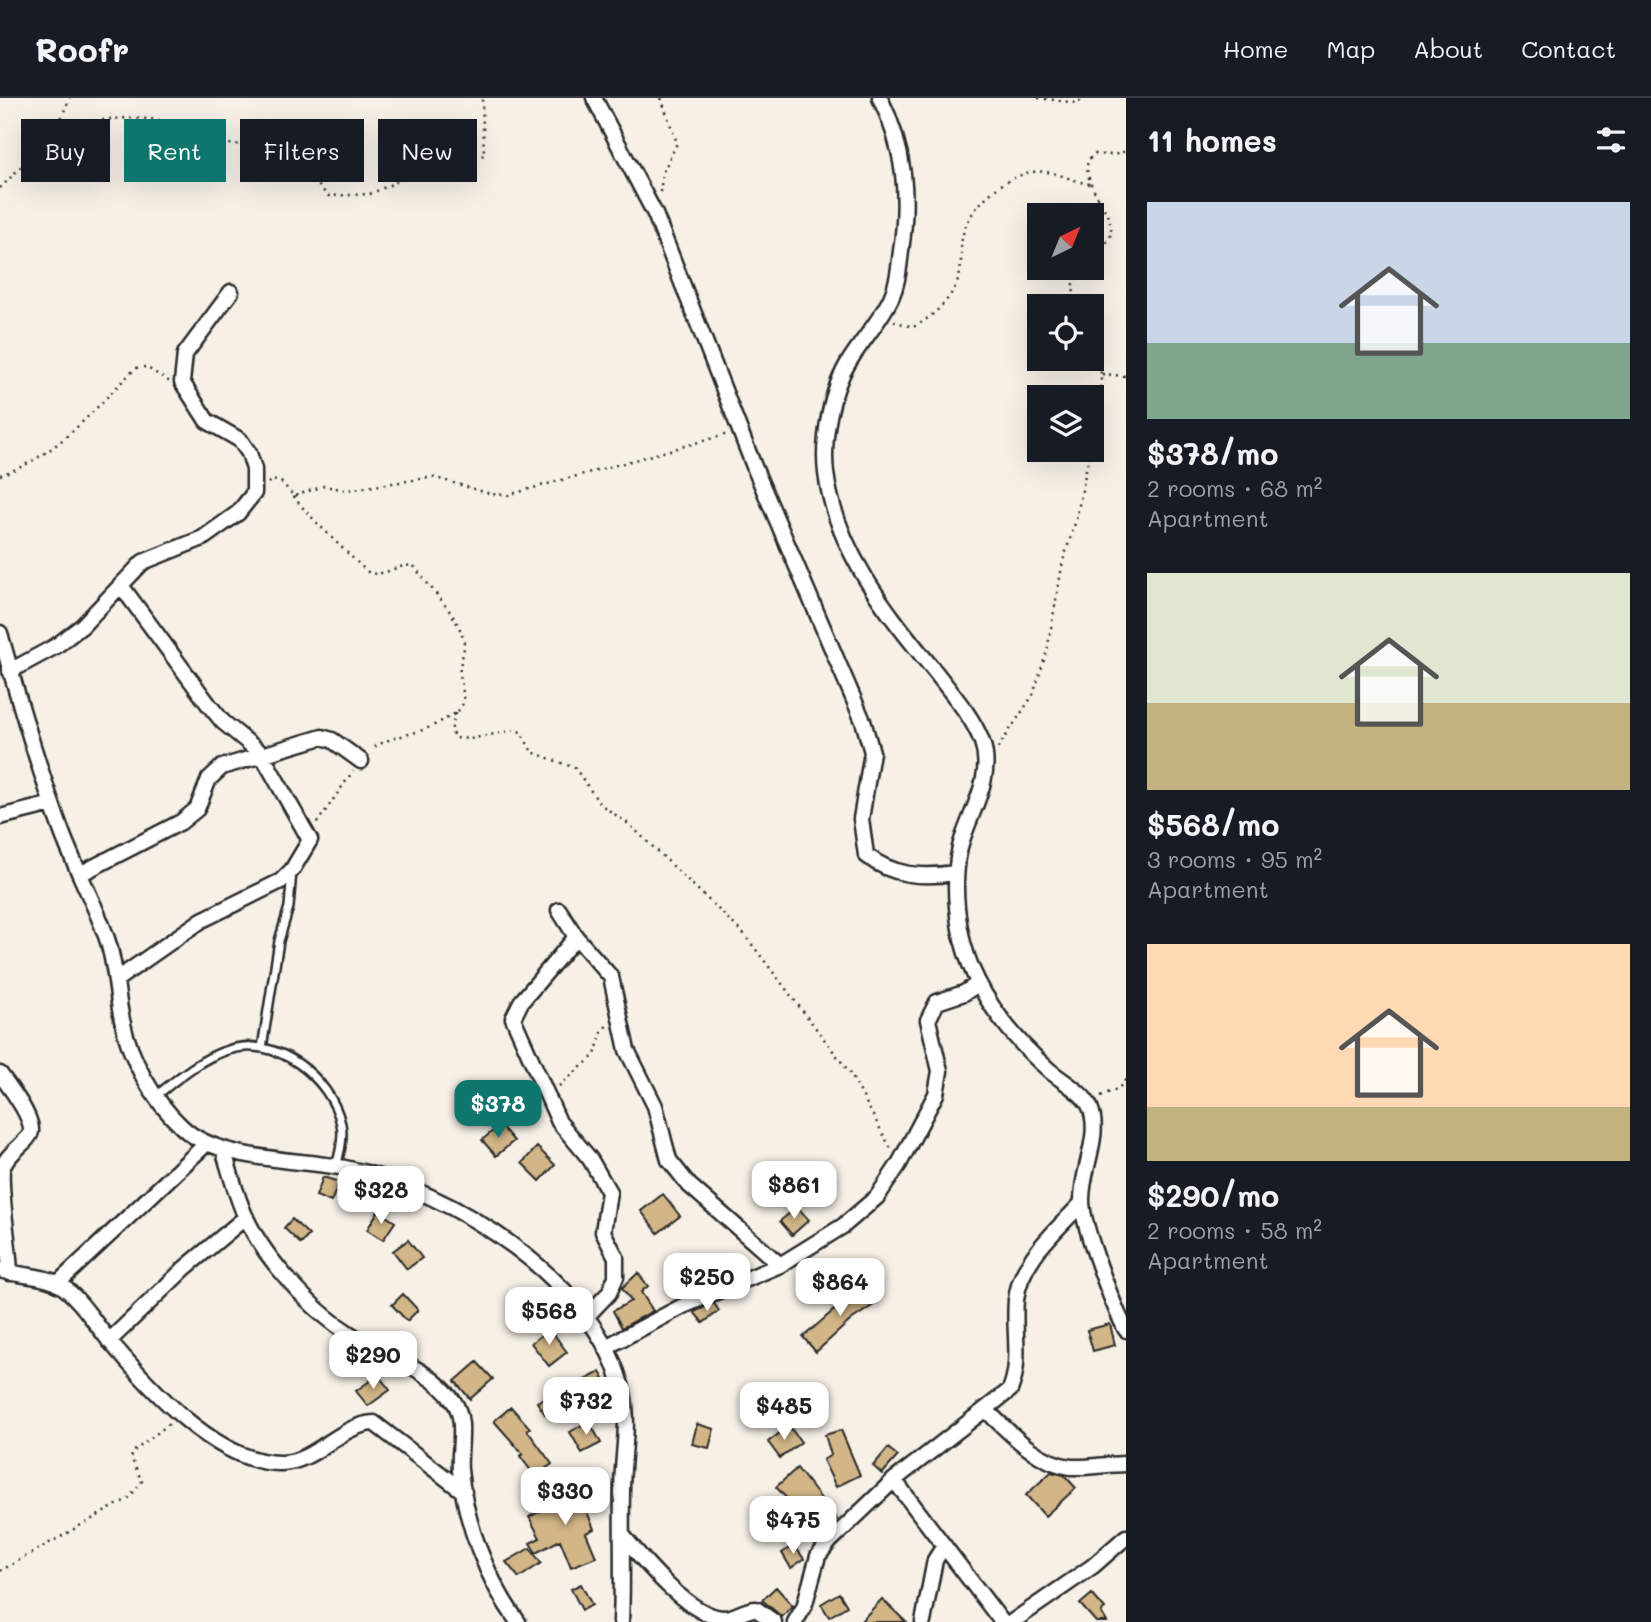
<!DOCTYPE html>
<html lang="en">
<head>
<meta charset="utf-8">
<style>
	body { margin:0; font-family:Mali,sans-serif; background:#242831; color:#f1f3f6; height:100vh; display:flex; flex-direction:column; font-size:26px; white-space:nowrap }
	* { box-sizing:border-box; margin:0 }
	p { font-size:23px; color:#9ea1a6 }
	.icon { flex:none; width:38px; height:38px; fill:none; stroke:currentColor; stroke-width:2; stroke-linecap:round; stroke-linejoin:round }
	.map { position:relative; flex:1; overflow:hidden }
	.sheet { display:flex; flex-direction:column; background:#171b24; width:525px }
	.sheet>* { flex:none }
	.hud { position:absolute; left:21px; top:21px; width:665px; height:63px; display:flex; gap:14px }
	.needle { width:46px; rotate:43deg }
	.tools { position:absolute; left:1027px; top:105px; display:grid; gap:14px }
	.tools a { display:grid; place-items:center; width:77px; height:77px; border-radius:0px; background:#171b24; box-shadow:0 7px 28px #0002; font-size:35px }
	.price { position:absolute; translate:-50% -60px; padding:0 16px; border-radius:14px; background:#fff; color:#222; font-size:23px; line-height:46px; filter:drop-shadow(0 2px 4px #0008) }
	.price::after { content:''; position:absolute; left:50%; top:42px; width:21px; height:16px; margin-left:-10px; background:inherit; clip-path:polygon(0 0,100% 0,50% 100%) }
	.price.current { background:#0f766e; color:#fff }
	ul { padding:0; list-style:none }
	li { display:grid; align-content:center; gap:14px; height:371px; padding:0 21px }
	li span { display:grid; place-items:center; height:217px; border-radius:0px; color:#555 }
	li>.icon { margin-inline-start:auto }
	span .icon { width:126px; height:126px; fill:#fffc; stroke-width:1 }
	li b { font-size:30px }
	h2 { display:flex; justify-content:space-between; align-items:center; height:84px; padding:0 21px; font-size:30px }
	.pill { padding:0 24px; border-radius:0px; background:#171b24; box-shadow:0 7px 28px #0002; font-size:24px; line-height:63px }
	.pill.current { background:#0f766e; color:#fff }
	header { display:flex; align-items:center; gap:42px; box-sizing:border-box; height:98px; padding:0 35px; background:#171b24; border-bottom:2px solid #363941 }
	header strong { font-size:33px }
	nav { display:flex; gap:38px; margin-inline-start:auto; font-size:24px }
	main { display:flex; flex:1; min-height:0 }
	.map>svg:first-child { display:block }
</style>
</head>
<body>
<header>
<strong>Roofr</strong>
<nav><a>Home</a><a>Map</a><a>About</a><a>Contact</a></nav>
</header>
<main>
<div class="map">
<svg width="1126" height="1524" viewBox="0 0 1126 1524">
	<rect width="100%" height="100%" fill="#f6f0e7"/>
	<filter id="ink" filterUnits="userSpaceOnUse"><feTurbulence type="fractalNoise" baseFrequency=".0143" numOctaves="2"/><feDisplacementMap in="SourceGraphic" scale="14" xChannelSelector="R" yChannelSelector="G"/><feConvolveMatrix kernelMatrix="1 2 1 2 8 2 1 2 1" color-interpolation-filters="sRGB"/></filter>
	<g filter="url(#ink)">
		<!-- building -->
		<path fill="#d2b687" stroke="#2b2b2b" stroke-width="2" d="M500,1027L514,1043L496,1058L482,1042Z
			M537,1049L555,1067L540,1083L522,1065Z
			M323,1079L339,1084L331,1104L316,1098Z
			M663,1096L680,1118L658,1135L641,1113Z
			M797,1109L809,1122L792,1137L780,1123Z
			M378,1113L395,1124L383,1142L367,1132Z
			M292,1121L309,1137L301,1146L284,1130Z
			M408,1142L422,1160L407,1171L393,1153Z
			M638,1175L648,1188L641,1194L653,1213L622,1230L613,1213L631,1203L622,1190Z
			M864,1186L878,1204L851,1222L816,1254L803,1239Z
			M403,1196L418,1212L407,1223L392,1207Z
			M714,1205L719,1213L703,1225L694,1214Z
			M1110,1226L1115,1247L1093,1253L1087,1232Z
			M550,1231L567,1254L549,1268L531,1245Z
			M477,1264L493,1281L470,1301L455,1283Z
			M600,1274L610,1292L583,1307L573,1288Z
			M378,1277L390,1292L368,1308L356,1293Z
			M555,1293L562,1305L545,1316L537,1304Z
			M511,1309L530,1330L527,1332L552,1366L535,1378L520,1358L523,1356L494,1323Z
			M589,1323L601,1345L582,1355L570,1334Z
			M697,1326L714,1331L709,1350L692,1346Z
			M789,1328L801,1344L780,1360L768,1344Z
			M841,1332L860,1377L836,1389L823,1362L831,1357L825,1337Z
			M888,1350L898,1358L882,1376L873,1368Z
			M797,1370L837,1421L820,1436L776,1389Z
			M1051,1374L1064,1377L1076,1390L1045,1418L1026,1397Z
			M577,1389L594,1431L586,1435L596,1459L571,1469L560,1442L536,1455L530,1445L540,1440L529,1419L546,1410L543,1402Z
			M794,1447L804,1461L791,1470L782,1455Z
			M530,1450L541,1465L519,1480L506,1464Z
			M581,1486L592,1507L582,1512L571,1491Z
			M776,1489L793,1508L782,1519L762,1502Z
			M839,1495L847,1508L829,1519L821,1506Z
			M1092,1496L1105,1511L1101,1514L1107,1524H1096L1080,1506Z
			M882,1501L906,1524H860Z"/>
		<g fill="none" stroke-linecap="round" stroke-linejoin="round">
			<!-- service casing -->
			<g stroke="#2b2b2b" stroke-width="12">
				<path id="service" d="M262,950L279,843L289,809L292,773
					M156,998C177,981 201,960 228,952C276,936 331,980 341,1026C344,1040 340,1055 336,1068"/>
			</g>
			<!-- minor casing -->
			<g stroke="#2b2b2b" stroke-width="19">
				<path id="minor" d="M594,0L655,116L755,371L863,623L872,654L861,721L866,757C892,778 922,780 955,775
					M880,0C905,51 909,97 901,153C899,169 898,185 891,200C880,223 863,241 850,262C831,291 822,341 826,375C836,454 889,517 937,576C953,597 973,619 982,644C995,680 969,715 960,749C954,777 955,803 960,831C970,888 1007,935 1050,973C1062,983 1084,995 1090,1009C1102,1038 1081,1072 1082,1103C1082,1127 1114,1210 1126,1232
					M0,535C18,600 37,665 60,729C73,766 93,801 106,838C116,865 116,894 122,922C130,961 152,1001 182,1029C217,1063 298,1061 345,1070C450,1091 599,1184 623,1295C630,1327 622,1360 622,1393C621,1437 623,1480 621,1524
					M10,573L56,548L82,528L143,464L203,440L238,415L254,395V371L249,355L240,342L207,323L182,284L185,256L231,194
					M0,719L52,706
					M80,776L181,724L197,711L209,681L222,669L322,639L332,642L361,663
					M559,812L576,839L611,879L627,952L655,1008L669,1062L689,1087L780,1167
					M576,839L521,904L513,920L559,1024L590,1061L609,1094L603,1134L616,1159V1179L609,1195L586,1219
					M116,882L202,822L281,783L292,772L310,742L261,655L223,624L209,607L122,489
					M0,976C9,988 32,1018 31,1033C30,1044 5,1055 2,1072C0,1096 9,1146 10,1175
					M223,1051C231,1076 237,1103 249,1126C267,1162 310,1210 344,1232C379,1257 428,1267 454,1304C467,1323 458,1351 460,1372C465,1424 487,1482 518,1524
					M0,1172C19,1178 46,1177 62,1188C80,1201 94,1224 108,1241C146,1286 217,1367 282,1365C316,1364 339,1327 374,1325L464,1394
					M57,1186L206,1046
					M109,1243L185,1170L246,1119
					M606,1249L683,1208L780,1167L843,1128L877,1099L899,1066L936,996L940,973L928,922L937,904L964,895L978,886
					M986,1312C1009,1334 1037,1365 1071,1369C1089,1370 1108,1366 1126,1366
					M894,1382L1002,1524
					M624,1439C644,1463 690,1519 724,1520C735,1520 745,1511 756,1511L774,1524
					M795,1524L804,1509L818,1458L830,1443L894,1382L1010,1292C1022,1263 1013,1233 1016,1202C1020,1162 1056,1133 1081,1106
					M923,1524L935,1462L944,1448
					M1012,1524L1093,1468L1126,1439"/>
			</g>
			<!-- path -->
			<path stroke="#2b2b2b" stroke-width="2.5" stroke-dasharray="2 5" stroke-linecap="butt" d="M1038,0L1077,5L1085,0
				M53,39L70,0
				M0,90C17,74 32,55 51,41C86,14 152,17 192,29C201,32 204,42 214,44C239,50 262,42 288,54L328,98L370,96L418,74L444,71L484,57L482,0
				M660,94L663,74L677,45L661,0
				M1092,160C1098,154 1106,147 1110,139C1119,119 1081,89 1088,62L1095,56L1114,57L1126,53
				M1075,208L1073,186L1084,170
				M894,223L913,229C931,221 954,199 959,179C963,165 959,150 963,136C970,108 1004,78 1033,74C1054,71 1070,83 1090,86
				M1092,240C1108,266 1099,314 1092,343
				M1102,276L1126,278
				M0,377C58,359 94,310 136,270L146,269L170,284
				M268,385L272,382L281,384L294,398L324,388L347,392L433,379L491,396L508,397L728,336
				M294,398C295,405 359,467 369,475C385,479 398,465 414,468C429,490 456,514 463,540C467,553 458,565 460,577C466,610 467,610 436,626C415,638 391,636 371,652
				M455,615L451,634L456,640L470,641L515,632L521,634L532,654L575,670L600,706L630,727L744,836L850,975L891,1051
				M998,650L1033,597L1047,553L1063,463L1076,422L1090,352
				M317,725L353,673
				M559,988L595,957L601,936L607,927
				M1101,998L1119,990L1126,981
				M0,1473L129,1400L142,1383L131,1360L133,1354L170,1325"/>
			<!-- service -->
			<use href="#service" stroke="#fff" stroke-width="7"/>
			<!-- minor -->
			<use href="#minor" stroke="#fff" stroke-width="14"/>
		</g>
	</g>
</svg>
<div class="tools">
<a><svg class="needle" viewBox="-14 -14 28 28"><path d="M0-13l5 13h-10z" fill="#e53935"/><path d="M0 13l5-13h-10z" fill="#9ea1a6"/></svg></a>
<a><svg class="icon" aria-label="locate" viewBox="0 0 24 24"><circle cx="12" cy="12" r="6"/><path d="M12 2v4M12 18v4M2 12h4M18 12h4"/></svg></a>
<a><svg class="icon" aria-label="layers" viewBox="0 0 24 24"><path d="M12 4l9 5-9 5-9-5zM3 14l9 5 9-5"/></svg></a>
</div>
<b class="price current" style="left:498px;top:1042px">$378</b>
<b class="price" style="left:794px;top:1123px">$861</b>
<b class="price" style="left:381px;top:1128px">$328</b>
<b class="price" style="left:707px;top:1215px">$250</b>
<b class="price" style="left:840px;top:1220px">$864</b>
<b class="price" style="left:549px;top:1249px">$568</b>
<b class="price" style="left:373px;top:1293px">$290</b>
<b class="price" style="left:586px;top:1339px">$732</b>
<b class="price" style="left:784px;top:1344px">$485</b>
<b class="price" style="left:565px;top:1429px">$330</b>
<b class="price" style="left:793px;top:1458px">$475</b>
<div class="hud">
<a class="pill">Buy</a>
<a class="pill current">Rent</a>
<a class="pill">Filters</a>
<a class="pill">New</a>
</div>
</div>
<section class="sheet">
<h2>11 homes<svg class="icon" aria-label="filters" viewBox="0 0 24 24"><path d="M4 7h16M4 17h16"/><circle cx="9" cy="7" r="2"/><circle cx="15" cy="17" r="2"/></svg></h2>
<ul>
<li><span style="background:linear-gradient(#c9d6e8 65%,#7fa58c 0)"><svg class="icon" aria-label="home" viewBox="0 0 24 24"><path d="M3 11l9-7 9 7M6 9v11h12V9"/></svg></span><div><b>$378/mo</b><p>2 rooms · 68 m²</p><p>Apartment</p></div></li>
<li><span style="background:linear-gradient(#dfe7d0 60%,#c2b280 0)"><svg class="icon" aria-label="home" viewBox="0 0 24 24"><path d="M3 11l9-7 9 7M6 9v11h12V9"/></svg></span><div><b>$568/mo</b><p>3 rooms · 95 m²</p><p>Apartment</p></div></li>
<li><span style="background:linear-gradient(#ffd9b3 75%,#c2b280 0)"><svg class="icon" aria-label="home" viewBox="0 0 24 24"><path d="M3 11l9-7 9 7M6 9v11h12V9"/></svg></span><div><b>$290/mo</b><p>2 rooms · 58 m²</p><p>Apartment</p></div></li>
</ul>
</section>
</main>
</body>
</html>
